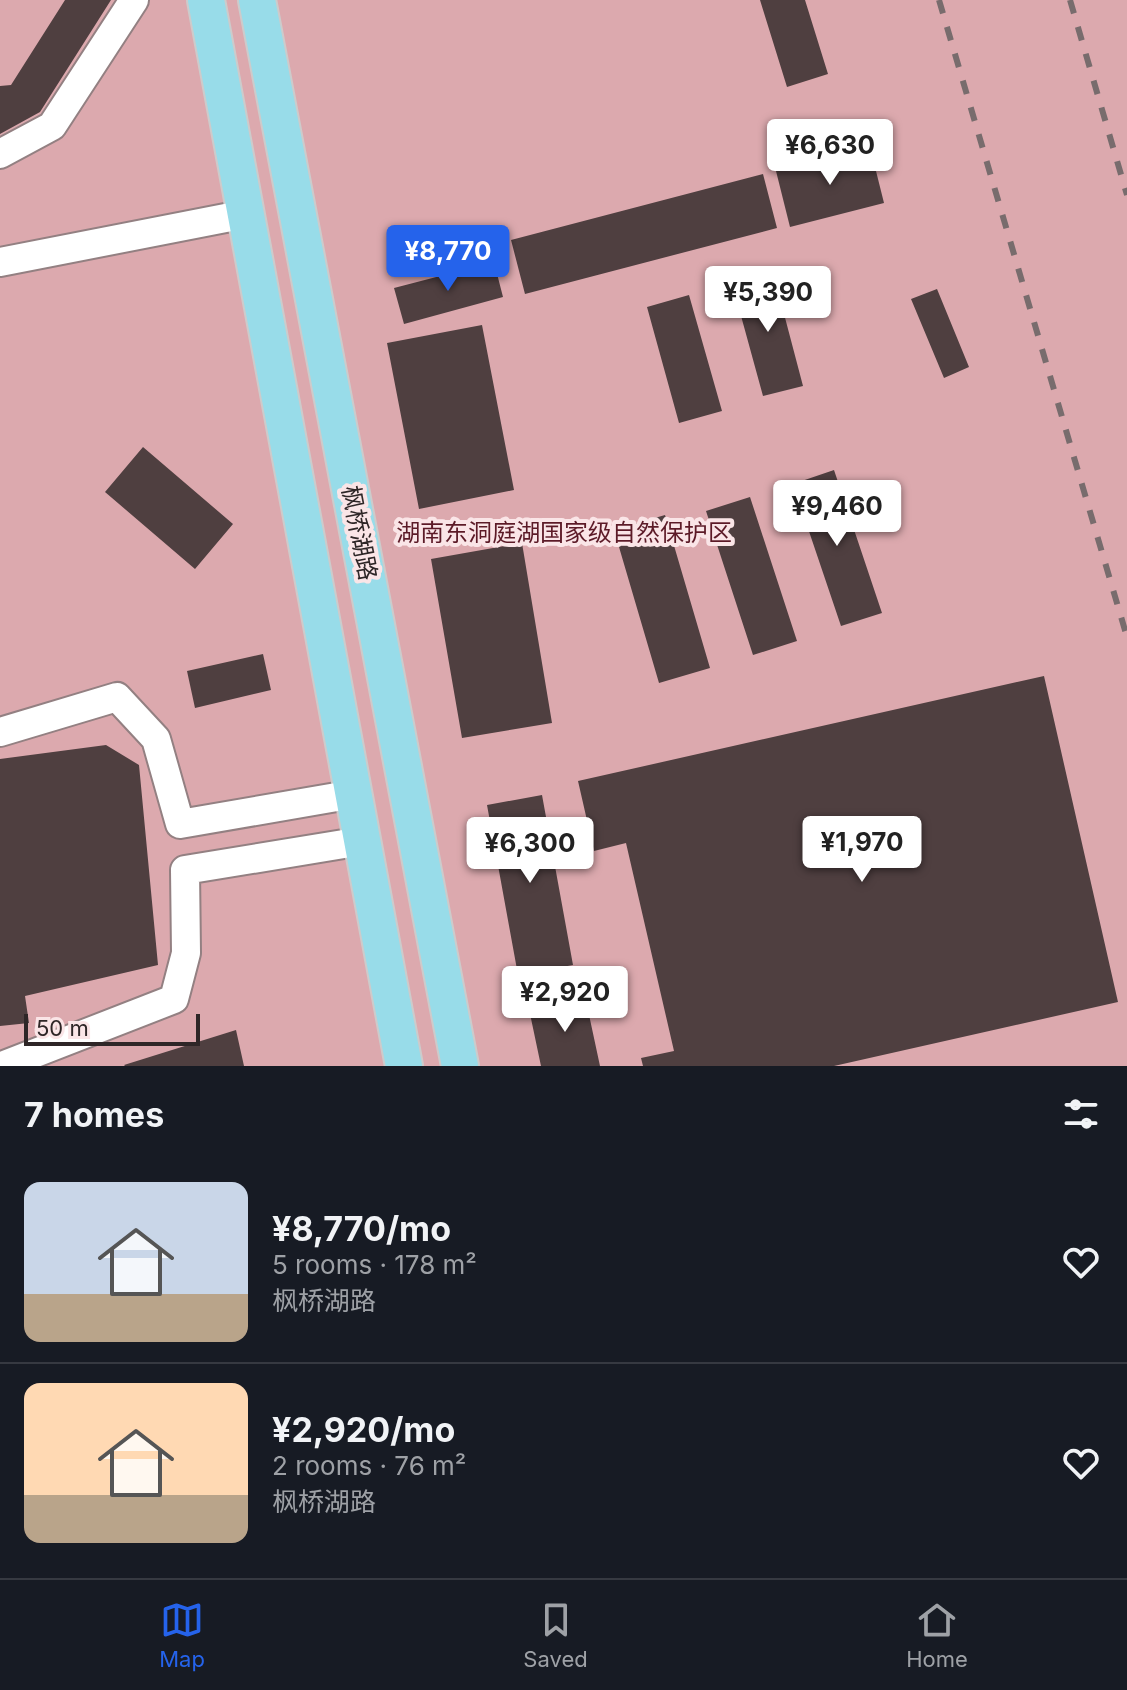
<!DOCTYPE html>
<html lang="en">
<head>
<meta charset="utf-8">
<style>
	body { margin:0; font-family:Inter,"Noto Sans SC",sans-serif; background:#20242c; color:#f1f3f6; height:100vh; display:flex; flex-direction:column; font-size:30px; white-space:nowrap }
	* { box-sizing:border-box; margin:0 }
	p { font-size:26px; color:#9ea1a6 }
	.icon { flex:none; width:44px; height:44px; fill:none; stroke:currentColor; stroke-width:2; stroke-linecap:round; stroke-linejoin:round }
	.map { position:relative; height:1066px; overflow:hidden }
	.side { display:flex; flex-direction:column; background:#171b24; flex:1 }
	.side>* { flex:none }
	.scale { position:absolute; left:24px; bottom:20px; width:176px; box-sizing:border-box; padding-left:8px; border:4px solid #2e2627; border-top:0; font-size:22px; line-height:28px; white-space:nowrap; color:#2e2627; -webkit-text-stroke:6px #fae5e7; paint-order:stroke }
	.price { position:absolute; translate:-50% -68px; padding:0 18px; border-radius:8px; background:#fff; color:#222; font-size:26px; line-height:52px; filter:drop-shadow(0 2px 4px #0008) }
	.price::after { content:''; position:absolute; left:50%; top:48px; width:24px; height:18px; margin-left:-12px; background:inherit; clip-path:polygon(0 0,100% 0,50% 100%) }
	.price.current { background:#2563eb; color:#fff }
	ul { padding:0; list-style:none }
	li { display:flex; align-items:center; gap:24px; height:200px; padding:0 24px }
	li+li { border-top:2px solid #363941 }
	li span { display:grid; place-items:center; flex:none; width:224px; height:160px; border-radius:16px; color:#555 }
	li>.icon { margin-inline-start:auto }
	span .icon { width:96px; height:96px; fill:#fffc; stroke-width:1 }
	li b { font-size:34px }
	h2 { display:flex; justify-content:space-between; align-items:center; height:96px; padding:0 24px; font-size:34px }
	.menu { display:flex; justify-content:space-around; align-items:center; height:112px; border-top:2px solid #363941; background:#171b24; font-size:22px; color:#9ea1a6 }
	.menu a { display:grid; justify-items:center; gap:4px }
	.menu .current { color:#2563eb }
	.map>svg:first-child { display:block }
</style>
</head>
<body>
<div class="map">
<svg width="1127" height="1066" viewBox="0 0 1127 1066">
	<rect width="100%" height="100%" fill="#fae5e7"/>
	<!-- green -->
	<path fill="#dca9ae" d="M0,0H1127V1066H0Z"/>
	<!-- building -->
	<path fill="#4f3f40" d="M65,0H111L40,112L0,134V86L11,85Z
		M760,0H805L828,74L787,87Z
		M870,147L884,203L790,227L776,171Z
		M763,174L777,228L525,294L511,240Z
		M494,262L503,297L404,324L394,288Z
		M773,272L803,386L763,396L732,283Z
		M937,289L969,367L944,378L911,299Z
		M689,295L722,411L679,423L647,307Z
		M482,325L514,490L419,509L387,343Z
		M143,447L233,524L195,569L105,492Z
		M834,470L882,613L841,626L793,484Z
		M750,497L797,641L753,655L706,511Z
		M665,515L710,668L659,683L614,530Z
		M522,543L552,723L462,738L431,559Z
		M263,654L271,690L195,708L187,671Z
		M1044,676L1118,1002L834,1066H643L641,1058L674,1051L626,843L594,851L578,781Z
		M106,745L139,765L158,965L25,996L29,1023L0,1026V759Z
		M542,795L573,965L518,975L487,805Z
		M585,996L600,1066H541L529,1009Z
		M236,1030L244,1066H125L124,1065Z"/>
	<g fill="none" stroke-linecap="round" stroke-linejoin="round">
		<!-- minor casing -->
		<g stroke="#938082" stroke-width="32">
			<path id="minor" d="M0,154L52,126L134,0
				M0,262L246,214
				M0,732L117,697L156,739L180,824L354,794
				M2,1066L174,999L186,953L185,870L362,841"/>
		</g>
		<!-- major casing -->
		<g stroke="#cdcbcb" stroke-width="40">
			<path id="major" d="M206,0L404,1066
				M257,0L460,1066"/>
		</g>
		<!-- minor -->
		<use href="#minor" stroke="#fff" stroke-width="28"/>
		<!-- major -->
		<use href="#major" stroke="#98dce9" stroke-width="36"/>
		<!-- rail -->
		<path stroke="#786c6d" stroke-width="6" stroke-dasharray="14 14" stroke-linecap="butt" d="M939,0L1127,637
			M1070,0L1127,195"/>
	</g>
	<g text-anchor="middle" stroke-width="8" stroke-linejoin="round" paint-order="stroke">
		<!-- street labels -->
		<g font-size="24" fill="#2e2627" stroke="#fae5e7">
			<text transform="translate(359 533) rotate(79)" y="8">枫桥湖路</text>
		</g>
		<!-- park labels -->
		<g font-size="24" fill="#5c1a27" stroke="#fae5e7">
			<text x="564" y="541">湖南东洞庭湖国家级自然保护区</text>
		</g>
	</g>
</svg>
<div class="scale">50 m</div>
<b class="price" style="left:830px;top:187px">¥6,630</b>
<b class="price current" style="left:448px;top:293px">¥8,770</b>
<b class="price" style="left:768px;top:334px">¥5,390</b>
<b class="price" style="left:837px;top:548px">¥9,460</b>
<b class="price" style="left:862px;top:884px">¥1,970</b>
<b class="price" style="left:530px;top:885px">¥6,300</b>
<b class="price" style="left:565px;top:1034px">¥2,920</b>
</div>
<section class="side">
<h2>7 homes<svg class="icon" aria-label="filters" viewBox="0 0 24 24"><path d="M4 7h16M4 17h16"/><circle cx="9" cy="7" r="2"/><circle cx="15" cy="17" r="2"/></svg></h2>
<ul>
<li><span style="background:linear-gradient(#c9d6e8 70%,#b9a48a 0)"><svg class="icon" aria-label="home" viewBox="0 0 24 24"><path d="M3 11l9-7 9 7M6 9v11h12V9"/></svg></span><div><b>¥8,770/mo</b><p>5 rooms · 178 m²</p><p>枫桥湖路</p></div><svg class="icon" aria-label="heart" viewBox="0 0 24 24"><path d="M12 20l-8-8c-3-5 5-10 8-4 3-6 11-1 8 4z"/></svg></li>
<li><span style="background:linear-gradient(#ffd9b3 70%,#b9a48a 0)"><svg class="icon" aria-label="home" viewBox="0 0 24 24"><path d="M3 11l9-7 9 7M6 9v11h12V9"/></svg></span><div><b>¥2,920/mo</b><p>2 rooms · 76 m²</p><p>枫桥湖路</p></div><svg class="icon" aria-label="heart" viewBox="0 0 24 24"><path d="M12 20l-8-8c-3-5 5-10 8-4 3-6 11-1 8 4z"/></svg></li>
</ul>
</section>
<nav class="menu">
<a class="current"><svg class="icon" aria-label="map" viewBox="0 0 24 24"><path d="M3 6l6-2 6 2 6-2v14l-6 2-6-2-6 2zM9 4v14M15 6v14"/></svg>Map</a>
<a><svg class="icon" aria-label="saved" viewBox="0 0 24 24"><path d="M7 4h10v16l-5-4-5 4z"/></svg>Saved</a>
<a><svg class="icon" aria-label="home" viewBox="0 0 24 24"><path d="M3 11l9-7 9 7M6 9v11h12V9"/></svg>Home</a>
</nav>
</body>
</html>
